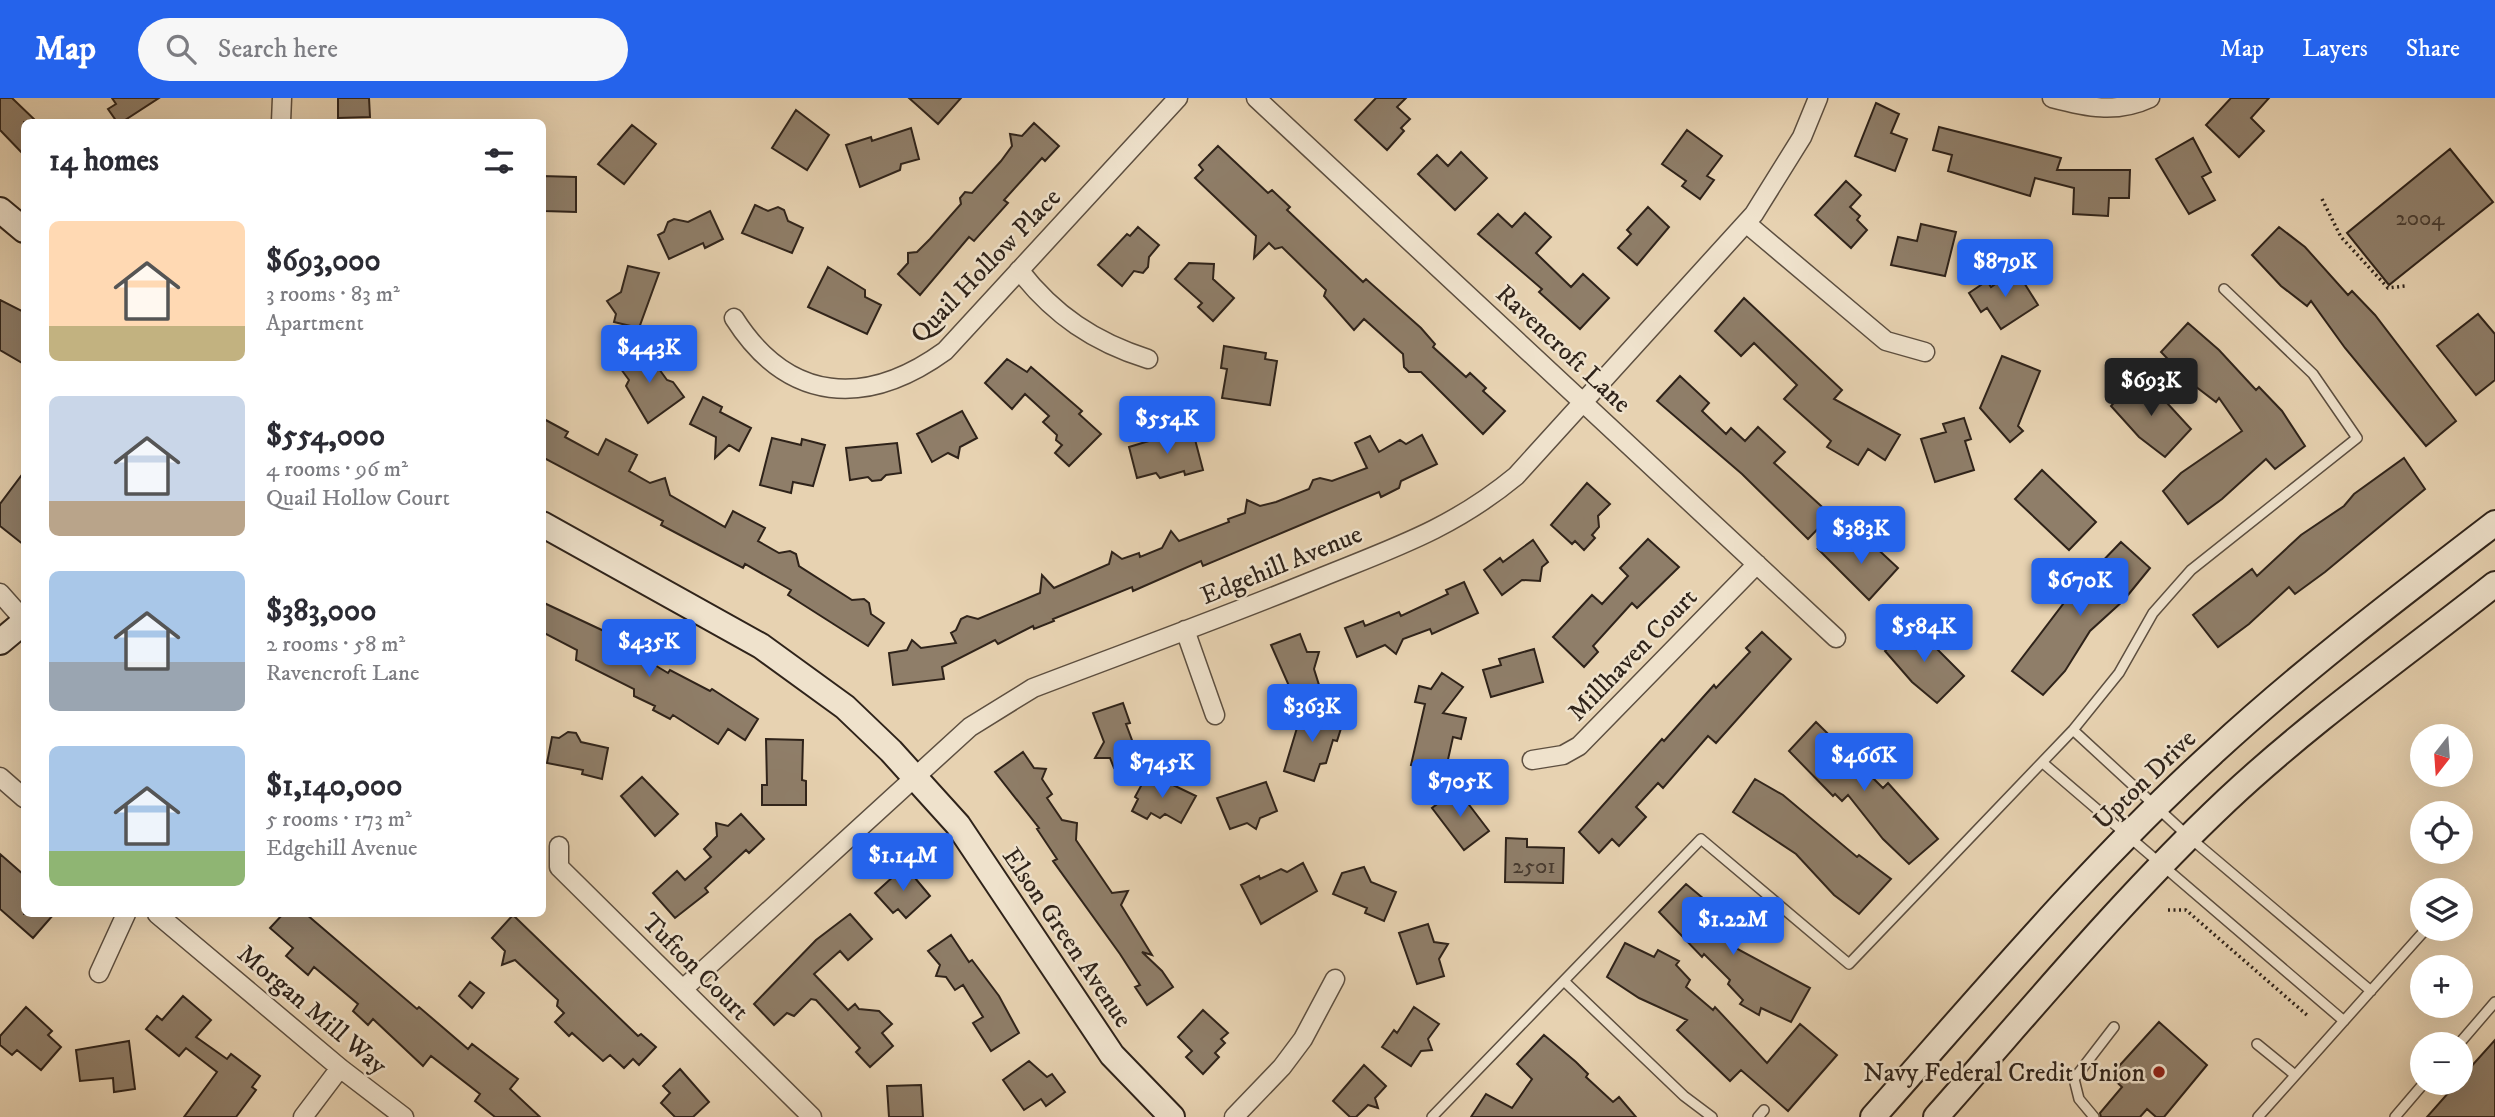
<!DOCTYPE html>
<html lang="en">
<head>
<meta charset="utf-8">
<style>
	body { margin:0; font-family:"IM FELL DW Pica",serif; background:#f7f7f7; color:#2b2b33; height:100vh; display:flex; flex-direction:column; font-size:26px; white-space:nowrap }
	* { box-sizing:border-box; margin:0 }
	p { font-size:23px; color:#7c7c81 }
	.icon { flex:none; width:38px; height:38px; fill:none; stroke:currentColor; stroke-width:2; stroke-linecap:round; stroke-linejoin:round }
	.map { position:relative; flex:1; overflow:hidden }
	.drawer { position:absolute; left:21px; top:21px; width:525px; height:798px; display:flex; flex-direction:column; background:#fff; border-radius:10px; box-shadow:0 7px 28px #0002 }
	.drawer>* { flex:none }
	.needle { width:46px; rotate:197deg }
	.controls { position:absolute; left:2410px; top:626px; display:grid; gap:14px }
	.controls a { display:grid; place-items:center; width:63px; height:63px; border-radius:50%; background:#fff; box-shadow:0 7px 28px #0002; font-size:35px }
	.price { position:absolute; translate:-50% -60px; padding:0 16px; border-radius:7px; background:#2563eb; color:#fff; font-size:23px; line-height:46px; filter:drop-shadow(0 2px 4px #0008) }
	.price::after { content:''; position:absolute; left:50%; top:42px; width:21px; height:16px; margin-left:-10px; background:inherit; clip-path:polygon(0 0,100% 0,50% 100%) }
	.price.selected { background:#222; color:#fff }
	ul { padding:0; list-style:none }
	li { display:flex; align-items:center; gap:21px; height:175px; padding:0 28px }
	li span { display:grid; place-items:center; flex:none; width:196px; height:140px; border-radius:10px; color:#555 }
	li>.icon { margin-inline-start:auto }
	span .icon { width:84px; height:84px; fill:#fffc; stroke-width:1 }
	li b { font-size:30px }
	h2 { display:flex; justify-content:space-between; align-items:center; height:84px; padding:0 28px; font-size:30px }
	header { display:flex; align-items:center; gap:42px; box-sizing:border-box; height:98px; padding:0 35px; background:#2563eb; color:#fff }
	header strong { font-size:33px }
	nav { display:flex; gap:38px; margin-inline-start:auto; font-size:24px }
	.search { width:490px; height:63px; background:#f7f7f7; display:flex; align-items:center; gap:18px; box-sizing:border-box; padding:0 24px; border-radius:38px; color:#7c7c81; font-size:26px }
	.map>svg:first-child { display:block }
</style>
</head>
<body>
<header>
<strong>Map</strong>
<div class="search"><svg class="icon" aria-label="search" viewBox="0 0 24 24"><circle cx="10" cy="10" r="6"/><path d="M15 15l6 6"/></svg>Search here</div>
<nav><a>Map</a><a>Layers</a><a>Share</a></nav>
</header>
<div class="map">
<svg width="2495" height="1019" viewBox="0 0 2495 1019">
	<rect width="100%" height="100%" fill="#e7d2b1"/>
	<filter id="stains"><feTurbulence type="fractalNoise" baseFrequency=".00286" numOctaves="4"/><feColorMatrix values="0 0 0 0 .2 0 0 0 0 .09 0 0 0 0 .02 0 0 0 .5 -.17"/></filter>
	<radialGradient id="worn" r=".72"><stop offset=".6" stop-color="#630" stop-opacity="0"/><stop offset="1" stop-color="#630" stop-opacity=".3"/></radialGradient>
	<!-- building -->
	<path fill="#8f7e69" stroke="#2f231a" stroke-width="2" d="M0,0H12L37,24H24V57L0,32Z
		M112,0H159L122,24H117L108,11L116,6Z
		M338,0H369L370,19L338,20Z
		M909,0H961L938,26Z
		M1376,0H1406L1397,9L1410,21L1401,30L1404,33L1387,52L1355,22Z
		M2231,0H2269L2251,20L2264,33L2239,59L2206,27Z
		M1876,5L1899,16L1891,35L1907,41L1895,73L1855,58Z
		M796,12L829,37L807,72L772,50Z
		M1034,25L1059,48L1045,63L1042,60L1004,102L1008,105L974,143L969,139L920,197L898,176L908,165V155L917,154L930,141L961,106L960,100L965,94L972,95L1001,63L1012,48L1010,36L1022,38Z
		M632,27L656,46L624,86L598,66Z
		M1939,29L2061,60L2057,72H2130L2129,100H2109L2108,118L2073,116L2074,90L2035,80L2030,98L1948,73L1952,57L1933,52Z
		M911,30L919,61L901,66L900,72L860,89L846,47L871,39L872,43Z
		M1687,32L1722,58L1707,78L1714,82L1700,101L1682,88L1686,83L1662,66Z
		M2193,40L2211,74L2202,79L2215,102L2189,116L2156,61Z
		M1218,48L1268,95L1272,92L1290,109L1287,112L1363,184L1366,181L1421,230L1435,246L1433,249L1466,279L1470,275L1486,290L1483,293L1505,313L1483,336L1421,274H1409L1404,269L1403,256L1364,221L1354,232L1324,198L1326,192L1282,149L1275,151L1269,145L1254,160L1256,138L1195,80L1203,72L1199,67Z
		M2450,51L2493,104L2389,187L2347,135Z
		M1461,54L1487,80L1455,112L1418,76L1437,57L1448,68Z
		M542,78L576,79V114L544,113Z
		M1846,83L1861,97L1850,109L1860,118L1857,122L1867,132L1851,150L1815,117Z
		M755,107L768,113L778,109L784,112L788,123L803,130L792,155L742,135Z
		M1648,109L1669,129L1637,167L1618,150L1631,136L1627,132Z
		M710,113L723,141L705,150L703,145L669,161L658,137L664,134L668,124L674,121L688,124Z
		M1525,115L1551,139L1536,155L1571,189L1583,176L1609,200L1580,231L1539,194L1542,191L1478,136L1498,116L1512,129Z
		M1921,126L1956,134L1945,178L1891,167L1898,139L1917,143Z
		M1138,129L1159,147L1149,159L1148,169L1143,175L1134,173L1122,188L1098,167L1127,136L1130,138Z
		M2279,129L2305,149L2348,197L2352,193L2375,217L2456,323L2426,348L2345,250L2311,203L2307,208L2281,188L2252,157Z
		M1189,165L1214,166L1213,181L1234,200L1213,223L1198,209L1202,205L1175,181Z
		M628,168L659,175L639,230L614,224L616,216L607,203L621,194Z
		M828,169L865,192V199L881,207L867,236L808,209Z
		M2016,172L2038,207L2001,231L1987,210L1981,214L1969,195L1987,183L1991,189Z
		M1744,200L1842,292L1834,301L1900,337L1885,362L1868,351L1858,367L1827,349L1831,343L1784,301L1797,287L1754,245L1741,258L1715,233Z
		M0,202L24,214V266L0,252Z
		M2478,216L2495,236V282L2476,297L2437,248Z
		M2188,225L2219,252L2256,292L2259,289L2282,313L2305,348L2275,371L2266,361L2222,401L2188,426L2163,393L2181,375L2242,333L2219,300L2216,304L2191,285L2161,254Z
		M1224,248L1266,255L1265,261L1277,263L1270,307L1222,300L1227,271L1221,270Z
		M643,249L667,282L673,284L684,299L648,325L626,288L629,282L618,267Z
		M2002,258L2040,273L2018,328L2023,333L2010,344L1980,310Z
		M1007,261L1027,274L1031,269L1082,313L1079,316L1101,336L1069,368L1055,355L1062,347L1056,342L1057,337L1043,324L1049,318L1025,296L1012,311L985,285Z
		M1680,278L1709,305L1702,313L1726,336L1731,330L1745,343L1758,329L1785,354L1774,365L1831,417L1808,441L1742,376L1657,303Z
		M2137,280L2168,306L2191,331L2165,359L2139,339L2111,308Z
		M703,299L722,309L720,314L751,330L739,353L729,347L715,360L716,339L690,326Z
		M962,313L977,340L960,349L958,360L948,355L932,364L917,336Z
		M542,320L568,334L565,339L598,357L606,341L637,357L629,373L650,385L665,380L670,397L725,429L733,413L765,430L758,443L779,455L790,453L796,456L799,468L852,502L864,501L869,505L871,516L884,525L868,548L788,497L791,492L745,466L743,470L701,448L661,427L663,423L542,359Z
		M1964,320L1971,341L1965,343L1974,372L1935,384L1921,341L1946,334L1943,326Z
		M1192,330L1203,372L1185,377L1184,373L1160,380L1156,375L1137,380L1129,349Z
		M1422,337L1437,366L1401,383L1399,390L1381,399L1379,394L1203,468L1201,463L1133,493L1132,489L1053,521L1054,523L1034,531L1033,528L998,546L995,542L942,569L944,581L893,587L889,555L907,552L912,542L921,550L956,545L951,535L956,532L961,521L967,518L978,521L1040,495L1042,477L1054,490L1109,466L1112,454L1122,461L1139,455L1140,459L1162,450L1171,433L1179,443L1229,424L1228,421L1245,415L1247,402L1260,408L1276,404L1309,391L1313,382L1320,380L1332,383L1367,370L1355,345L1370,338L1379,354L1400,342L1406,346Z
		M772,340L801,347L802,341L825,347L813,388L793,384L791,395L760,387Z
		M897,345L901,375L886,377L881,382L872,383L868,379L850,382L846,350Z
		M2404,360L2425,391L2325,474L2295,496L2289,489L2249,526L2218,549L2193,517L2252,471L2257,478L2301,437L2344,408L2354,396Z
		M2042,372L2096,424L2069,452L2015,401Z
		M24,374V447L0,428V406Z
		M1587,385L1610,406L1598,418L1599,429L1592,437L1595,440L1584,452L1575,443L1572,446L1551,427Z
		M1648,441L1679,469L1637,510L1632,505L1593,548L1598,554L1584,569L1553,539L1592,497L1602,506L1628,478L1620,470Z
		M1533,442L1548,464L1542,469L1540,483L1522,482L1502,497L1484,472L1500,460L1503,464Z
		M1848,443L1862,455L1871,445L1898,470L1869,502L1818,451Z
		M2121,444L2150,470L2124,502L2090,533L2065,573L2043,597L2012,573L2070,497Z
		M1464,484L1478,515L1432,536L1430,531L1403,541L1396,556L1385,547L1357,559L1345,530L1363,523L1365,528L1399,514L1401,518L1448,496L1446,492Z
		M542,504L621,541L618,545L668,575L670,572L710,593L712,591L758,621L745,642L728,631L718,646L673,617L670,621L653,612L655,608L634,598V591L576,562L577,552L542,534Z
		M1912,526L1964,578L1937,605L1912,584L1885,553Z
		M1762,534L1791,561L1716,645L1708,638L1663,690L1658,685L1636,709L1646,719L1619,748L1612,741L1599,755L1579,734L1662,641L1664,643L1714,587L1716,590L1750,554L1746,550Z
		M1300,536L1307,554H1319L1314,571L1319,587L1293,597L1271,547Z
		M1534,551L1543,584L1491,599L1483,572L1501,567L1499,561Z
		M1442,575L1463,589L1443,615L1466,620L1461,641L1453,639L1445,675L1411,667L1425,606L1415,604L1419,588L1431,591Z
		M1123,605L1130,625L1126,626L1139,661L1114,670L1110,660H1095L1104,644L1093,615Z
		M1303,610L1343,624L1337,643L1333,642L1326,665L1320,666L1314,683L1284,673Z
		M1816,624L1883,690L1888,685L1938,741L1909,766L1883,741L1848,697L1842,703L1835,696L1833,698L1789,653Z
		M568,634L576,635L581,644L608,650L602,681L582,676L583,672L547,665L552,639L559,640Z
		M766,641L803,642L802,682L806,683V707H762V687H767Z
		M1023,654L1034,670L1046,671L1042,681L1052,696L1047,700L1062,722L1077,725L1076,742L1112,795L1128,793L1121,807L1152,857L1142,854L1162,873L1173,889L1147,907L1135,889L1140,887L1120,856L1053,763L1057,761L1037,731L1039,730L995,674Z
		M1148,675L1196,698L1181,725L1165,716L1160,720L1151,715L1147,721L1132,713L1138,701L1135,699Z
		M642,679L678,716L655,738L621,698Z
		M1755,681L1783,697L1857,759L1859,757L1891,781L1859,816L1834,797L1796,756L1733,714Z
		M1266,684L1277,713L1260,720L1256,731L1247,725L1230,731L1217,700Z
		M1457,691L1489,733L1464,752L1432,710Z
		M741,716L764,741L749,755L746,752L705,790L708,794L675,820L653,795L677,773L685,782L711,759L704,751L717,738L716,725L728,728Z
		M1506,740L1527,741V749L1564,750L1563,785L1505,784Z
		M0,756L24,777V816H54L33,840L0,811Z
		M1303,765L1317,793L1261,826L1241,787L1259,778L1260,781L1281,771L1287,774Z
		M905,768L930,798L906,820L898,811L893,815L875,795Z
		M1364,769L1371,784L1396,794L1384,823L1365,815L1367,810L1333,796L1342,775Z
		M1686,786L1716,811L1740,837L1730,847L1810,890L1791,924L1761,910L1759,917L1740,906L1743,902L1728,886L1730,882L1704,856L1702,859L1659,814Z
		M283,816H306L417,911L419,909L468,951L472,946L518,981L510,991L540,1019H495L475,1003L480,996L431,958L423,968L373,921L368,927L353,913L358,906L314,869L308,877L286,858L293,850L270,830Z
		M850,816L872,841L848,862L840,853L814,876L848,912L855,906L859,911L879,913L892,926L882,935L893,948L870,969L856,954L860,950L816,902L811,901L794,918L787,915L774,927L754,906L816,842Z
		M513,817L638,938L641,936L656,949L639,967L633,961L624,970L610,957L603,963L572,935L569,938L555,924L564,915L557,908L558,902L515,862L502,867L505,853L492,840Z
		M1428,826L1434,844L1448,846L1439,861L1444,878L1417,886L1399,835Z
		M951,837L969,864L972,862L999,898L1019,935L991,953L973,925L983,919L963,887L955,892L946,879L936,878L940,867L928,853Z
		M1625,845L1654,859L1658,852L1679,863L1676,867L1690,882L1686,889L1713,912L1715,909L1767,965L1800,926L1837,957L1788,1013L1741,972L1730,983L1677,932L1687,922L1639,900L1607,879Z
		M470,884L484,895L472,910L459,898Z
		M183,898L211,922L196,939L227,961L231,956L260,978L252,989L256,992L236,1019H184L217,974L186,950L179,958L146,931L157,918L162,922Z
		M26,909L52,933L48,937L61,949L41,972L17,952L12,957L0,947V938Z
		M1414,909L1439,926L1428,941L1432,952L1421,953L1411,968L1382,949L1394,932L1397,935Z
		M1203,912L1228,935L1221,941L1225,945L1215,955L1219,959L1203,976L1186,959L1192,953L1178,939Z
		M2159,924L2207,967L2164,1019H2156L2147,1011L2140,1019H2101L2100,1015L2122,989L2110,978Z
		M1544,937L1576,964L1588,976L1586,979L1613,1004L1619,999L1636,1019H1471L1486,996L1512,1010L1532,981L1517,966Z
		M2495,942V1019H2427L2457,985H2460V981Z
		M129,943L135,991L114,994L113,980L80,983L76,952Z
		M1029,963L1047,979L1052,976L1065,994L1046,1008L1041,1001L1024,1012L1003,982Z
		M1364,967L1386,988L1375,1000L1378,1010L1368,1007L1356,1019H1350L1333,1003Z
		M680,971L709,1004L693,1019H675L661,1005L670,995L663,988Z
		M921,987L923,1019H889L887,988Z"/>
	<g fill="none" stroke-linecap="round" stroke-linejoin="round">
		<!-- lane casing -->
		<g stroke="#5d4f40" stroke-width="12">
			<path id="lane" d="M2073,632L2189,739L2371,893
				M2043,665L2344,923
				M1564,883L1684,998L1712,1019
				M2257,946L2295,977
				M2458,947L2495,904
				M1432,1019L1701,741L1849,866L2073,632L2119,575L2153,515L2191,472L2357,340L2313,276L2224,191
				M1758,1019L1764,1012
				M2094,1019L2079,1001L2074,981L2114,929
				M2258,1019L2426,831
				M2395,1019L2424,985"/>
		</g>
		<!-- street casing -->
		<g stroke="#5d4f40" stroke-width="21">
			<path id="street" d="M1256,0L1836,540
				M2052,0C2086,9 2116,16 2150,0
				M281,24L282,0
				M1746,125L1886,243L1925,254
				M1019,172C1054,217 1094,244 1148,261
				M734,220C788,305 866,310 945,253L1178,0
				M0,495L24,522
				M1185,532L1215,617
				M1532,662L1563,657L1579,648L1757,466
				M0,679L24,700
				M559,748V769L812,1019
				M157,816L340,970L404,1019
				M99,875L126,816
				M683,891L970,629L1033,590C1130,553 1227,518 1322,479C1396,449 1453,430 1516,378L1754,116L1802,39L1818,0
				M303,1019L340,970
				M1234,1019L1282,969L1303,941L1335,881"/>
		</g>
		<!-- secondary casing -->
		<g stroke="#2f231a" stroke-width="28">
			<path id="secondary" d="M0,112L24,132
				M542,426L761,548L845,609L891,653L958,727L1112,957L1172,1019
				M0,544L24,524
				M1873,1019C1984,894 2092,765 2216,652C2304,571 2400,498 2495,425
				M1936,1019C2031,912 2122,801 2227,702C2310,624 2405,557 2495,486"/>
		</g>
		<!-- path -->
		<path stroke="#2f231a" stroke-width="3.5" stroke-dasharray="2 3.5" stroke-linecap="butt" d="M2322,101L2341,139L2388,190L2405,188
			M2168,812H2186L2308,918"/>
		<!-- lane -->
		<use href="#lane" stroke="#efe2cc" stroke-width="9"/>
		<!-- street -->
		<use href="#street" stroke="#efe2cc" stroke-width="18"/>
		<!-- secondary -->
		<use href="#secondary" stroke="#efe2cc" stroke-width="24"/>
	</g>
	<!-- markers -->
	<circle fill="#8f2418" stroke="#efe2cc" stroke-width="2.5" cx="2159" cy="974" r="7"/>
	<g text-anchor="middle" stroke-width="5" stroke-linejoin="round" paint-order="stroke">
		<!-- number labels -->
		<g font-size="23" fill="#473a2e">
			<text x="2420" y="127">2004</text>
			<text x="1534" y="775">2501</text>
		</g>
		<!-- street labels -->
		<g font-size="26" fill="#2f231a" stroke="#efe2cc">
			<text transform="translate(985 167) rotate(-46)" y="9">Quail Hollow Place</text>
			<text transform="translate(1564 250) rotate(43)" y="9">Ravencroft Lane</text>
			<text transform="translate(1281 466) rotate(-22)" y="9">Edgehill Avenue</text>
			<text transform="translate(1632 556) rotate(-46)" y="9">Millhaven Court</text>
			<text transform="translate(2144 681) rotate(-44)" y="9">Upton Drive</text>
			<text transform="translate(1068 839) rotate(56)" y="9">Elson Green Avenue</text>
			<text transform="translate(696 868) rotate(45)" y="9">Tufton Court</text>
			<text transform="translate(313 911) rotate(40)" y="9">Morgan Mill Way</text>
		</g>
		<!-- poi labels -->
		<g font-size="26" fill="#2f231a" stroke="#efe2cc" text-anchor="end">
			<text x="2145" y="983">Navy Federal Credit Union</text>
		</g>
	</g>
	<rect width="100%" height="100%" filter="url(#stains)"/>
	<rect width="100%" height="100%" fill="url(#worn)"/>
</svg>
<div class="controls">
<a><svg class="needle" viewBox="-14 -14 28 28"><path d="M0-13l5 13h-10z" fill="#e53935"/><path d="M0 13l5-13h-10z" fill="#7c7c81"/></svg></a>
<a><svg class="icon" aria-label="locate" viewBox="0 0 24 24"><circle cx="12" cy="12" r="6"/><path d="M12 2v4M12 18v4M2 12h4M18 12h4"/></svg></a>
<a><svg class="icon" aria-label="layers" viewBox="0 0 24 24"><path d="M12 4l9 5-9 5-9-5zM3 14l9 5 9-5"/></svg></a>
<a>+</a>
<a>−</a>
</div>
<b class="price" style="left:2005px;top:201px">$879K</b>
<b class="price" style="left:649px;top:287px">$443K</b>
<b class="price selected" style="left:2151px;top:320px">$693K</b>
<b class="price" style="left:1167px;top:358px">$554K</b>
<b class="price" style="left:1861px;top:468px">$383K</b>
<b class="price" style="left:2080px;top:520px">$670K</b>
<b class="price" style="left:1924px;top:566px">$584K</b>
<b class="price" style="left:649px;top:581px">$435K</b>
<b class="price" style="left:1312px;top:646px">$363K</b>
<b class="price" style="left:1864px;top:695px">$466K</b>
<b class="price" style="left:1162px;top:702px">$745K</b>
<b class="price" style="left:1460px;top:721px">$705K</b>
<b class="price" style="left:903px;top:795px">$1.14M</b>
<b class="price" style="left:1733px;top:859px">$1.22M</b>
<section class="drawer">
<h2>14 homes<svg class="icon" aria-label="filters" viewBox="0 0 24 24"><path d="M4 7h16M4 17h16"/><circle cx="9" cy="7" r="2"/><circle cx="15" cy="17" r="2"/></svg></h2>
<ul>
<li><span style="background:linear-gradient(#ffd9b3 75%,#c2b280 0)"><svg class="icon" aria-label="home" viewBox="0 0 24 24"><path d="M3 11l9-7 9 7M6 9v11h12V9"/></svg></span><div><b>$693,000</b><p>3 rooms · 83 m²</p><p>Apartment</p></div></li>
<li><span style="background:linear-gradient(#c9d6e8 75%,#b9a48a 0)"><svg class="icon" aria-label="home" viewBox="0 0 24 24"><path d="M3 11l9-7 9 7M6 9v11h12V9"/></svg></span><div><b>$554,000</b><p>4 rooms · 96 m²</p><p>Quail Hollow Court</p></div></li>
<li><span style="background:linear-gradient(#a9c7e8 65%,#9aa5b1 0)"><svg class="icon" aria-label="home" viewBox="0 0 24 24"><path d="M3 11l9-7 9 7M6 9v11h12V9"/></svg></span><div><b>$383,000</b><p>2 rooms · 58 m²</p><p>Ravencroft Lane</p></div></li>
<li><span style="background:linear-gradient(#a9c7e8 75%,#8fb573 0)"><svg class="icon" aria-label="home" viewBox="0 0 24 24"><path d="M3 11l9-7 9 7M6 9v11h12V9"/></svg></span><div><b>$1,140,000</b><p>5 rooms · 173 m²</p><p>Edgehill Avenue</p></div></li>
</ul>
</section>
</div>
</body>
</html>
